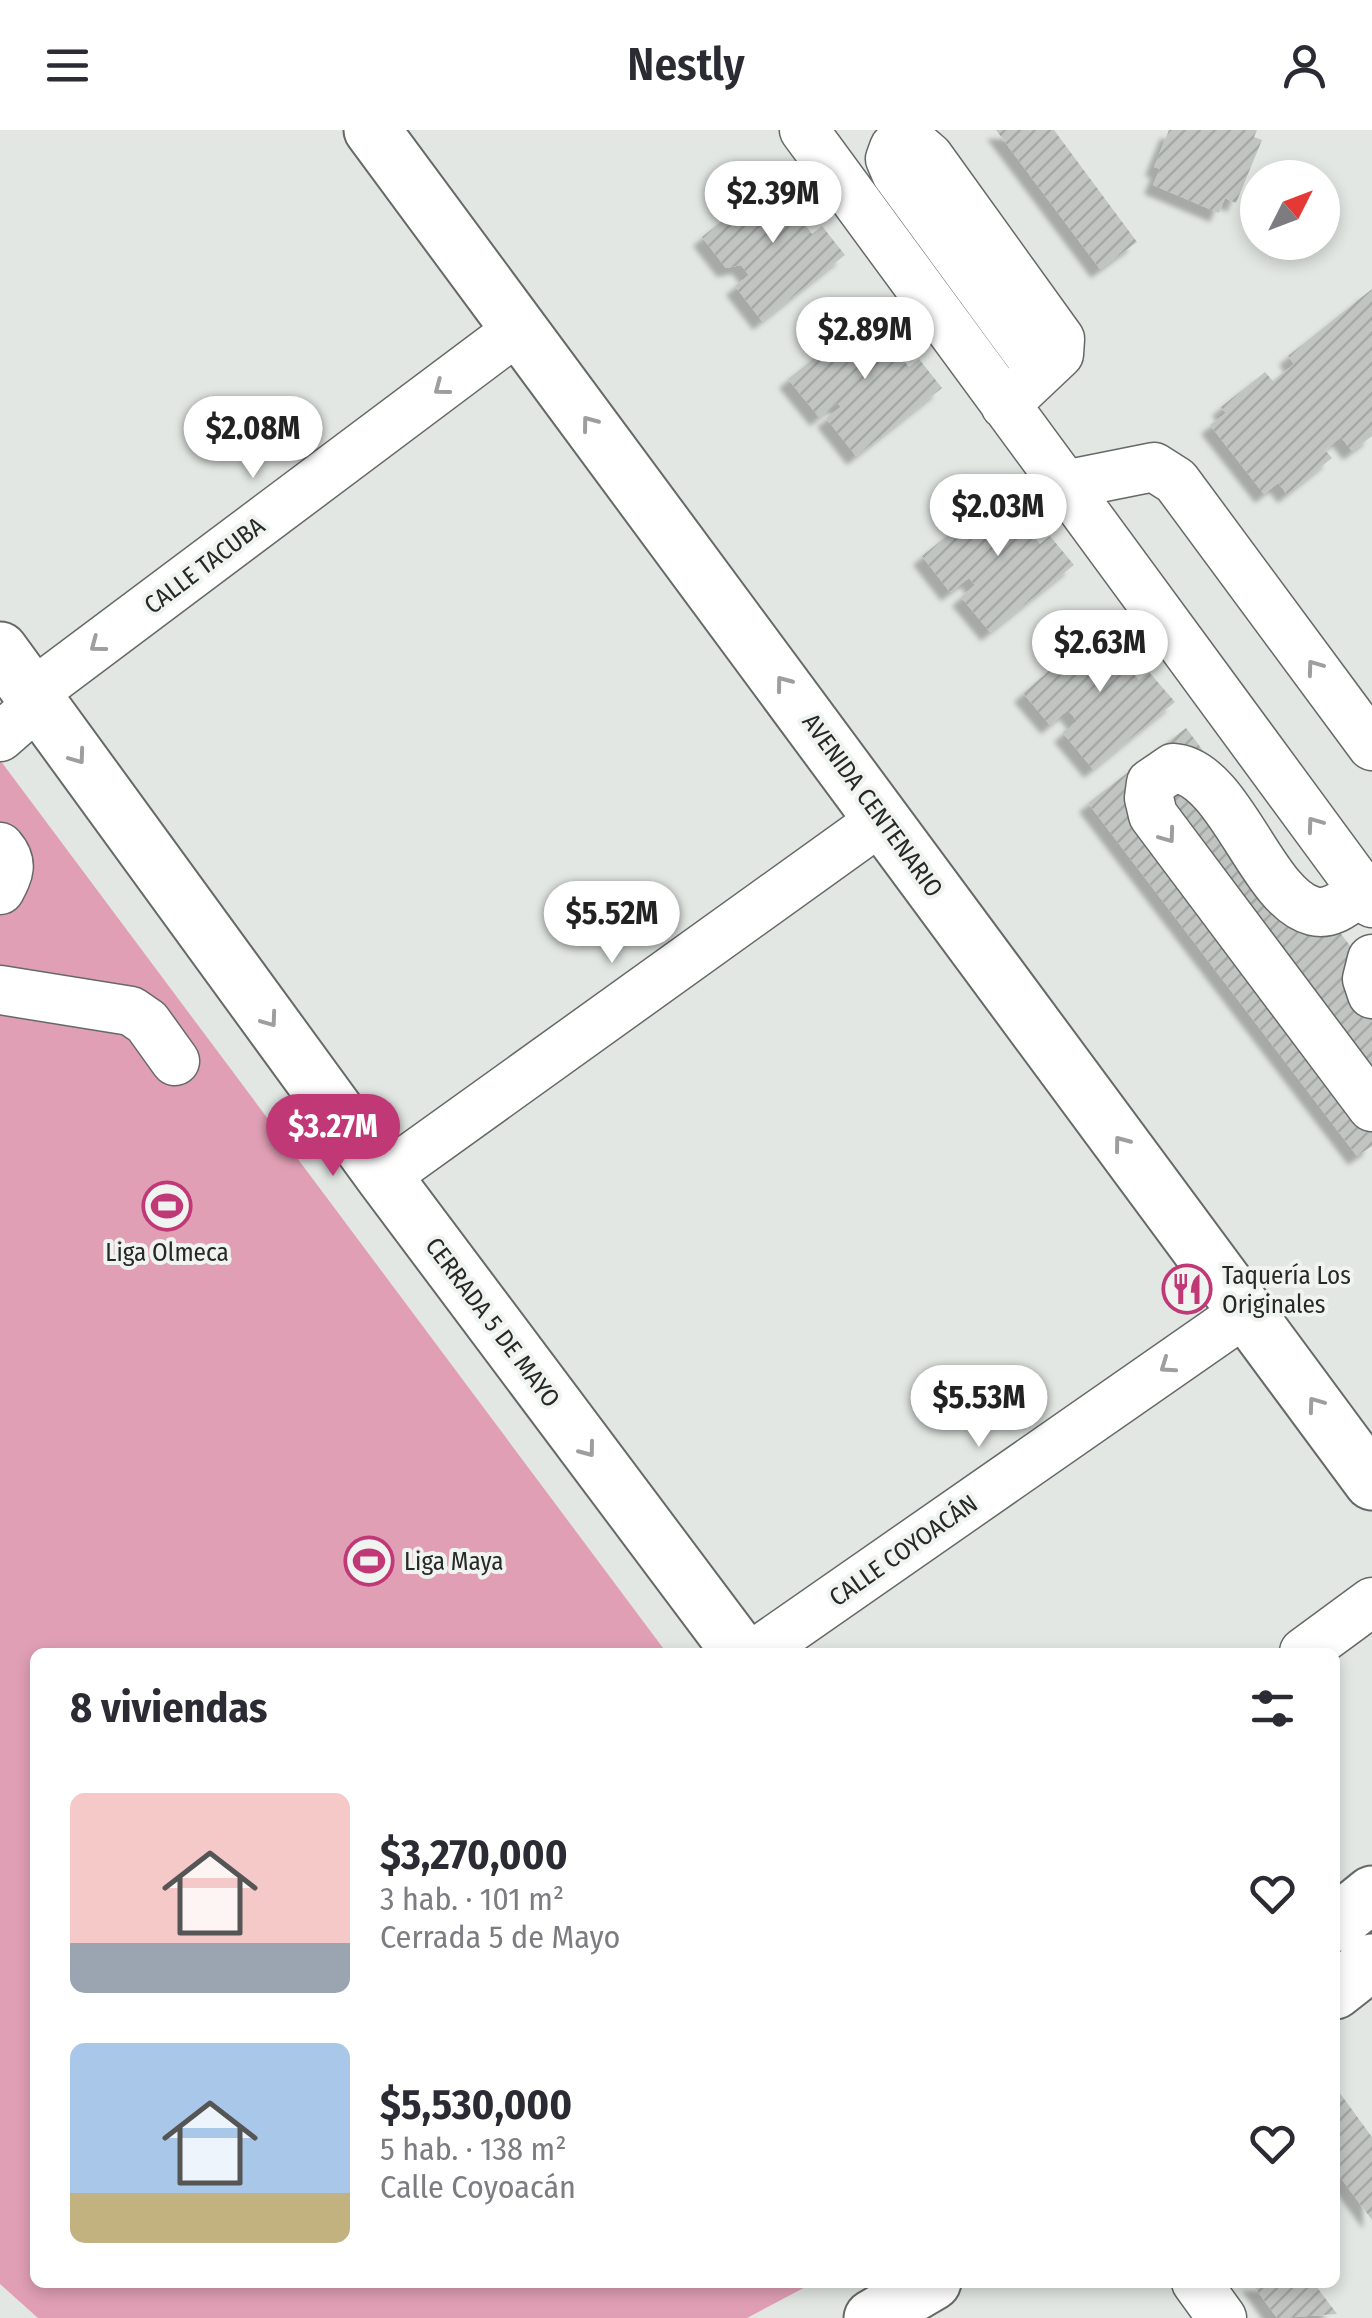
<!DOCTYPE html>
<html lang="es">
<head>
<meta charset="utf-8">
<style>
	body { margin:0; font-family:"Fira Sans Condensed",sans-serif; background:#f2f2f3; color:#2b2b33; height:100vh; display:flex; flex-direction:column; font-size:38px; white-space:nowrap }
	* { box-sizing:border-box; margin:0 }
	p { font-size:32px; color:#7c7c81 }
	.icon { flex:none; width:55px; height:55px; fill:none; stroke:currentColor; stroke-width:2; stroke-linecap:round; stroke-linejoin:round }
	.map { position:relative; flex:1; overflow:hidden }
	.panel { position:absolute; left:30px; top:1518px; width:1310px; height:640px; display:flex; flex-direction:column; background:#fff; border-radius:15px; box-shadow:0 5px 15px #0003 }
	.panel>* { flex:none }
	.needle { width:65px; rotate:48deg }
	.fabs { position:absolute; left:1240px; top:30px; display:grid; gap:20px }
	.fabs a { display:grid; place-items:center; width:100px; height:100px; border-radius:50%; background:#fff; box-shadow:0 5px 15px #0003; font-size:50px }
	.price { position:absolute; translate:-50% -85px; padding:0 22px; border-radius:35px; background:#fff; color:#222; font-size:32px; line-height:65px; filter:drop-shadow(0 2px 5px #0008) }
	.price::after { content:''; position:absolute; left:50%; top:60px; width:30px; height:22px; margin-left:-15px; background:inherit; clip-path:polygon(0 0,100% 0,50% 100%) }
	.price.selected { background:#c13876; color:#fff }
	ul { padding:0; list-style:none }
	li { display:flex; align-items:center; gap:30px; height:250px; padding:0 40px }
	li span { display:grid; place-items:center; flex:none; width:280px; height:200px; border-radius:15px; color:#555 }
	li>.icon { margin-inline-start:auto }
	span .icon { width:120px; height:120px; fill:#fffc; stroke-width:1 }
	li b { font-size:42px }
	h2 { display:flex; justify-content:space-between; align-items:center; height:120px; padding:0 40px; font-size:42px }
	header { display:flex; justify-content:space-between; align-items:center; height:130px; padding:0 40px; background:#fff; font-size:45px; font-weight:600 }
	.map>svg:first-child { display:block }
</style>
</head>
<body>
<header><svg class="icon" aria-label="menu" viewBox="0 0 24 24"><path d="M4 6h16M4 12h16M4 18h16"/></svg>Nestly<svg class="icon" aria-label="person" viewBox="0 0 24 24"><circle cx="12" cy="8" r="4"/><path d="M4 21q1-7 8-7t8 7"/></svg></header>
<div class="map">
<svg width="1372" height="2188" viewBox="0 0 1372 2188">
	<defs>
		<pattern id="building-hatch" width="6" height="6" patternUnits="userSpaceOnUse" patternTransform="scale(2.5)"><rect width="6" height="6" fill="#c1c5c2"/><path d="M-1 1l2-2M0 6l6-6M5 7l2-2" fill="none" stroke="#a6a9a7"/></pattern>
		<filter id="shadow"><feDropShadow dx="-9" dy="9" stdDeviation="2.5" flood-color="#0004"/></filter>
	</defs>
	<rect width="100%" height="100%" fill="#e2e7e3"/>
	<!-- green -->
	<path fill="#e09fb5" d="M0,630L666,1522H35V2152L813,2153L747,2188H38L0,2154Z"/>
	<!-- building -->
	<path fill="url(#building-hatch)" filter="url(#shadow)" d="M996,0H1054L1137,112L1100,139Z
		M1169,0H1257L1254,7L1262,10L1236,73L1225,68L1219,83L1153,55L1160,39L1154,37Z
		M784,42L811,77L802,91L812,104L822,96L845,125L762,191L735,156L749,145L741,135L726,138L702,107Z
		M1372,159V306L1352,321L1341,307L1325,320L1332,328L1287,364L1278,353L1264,364L1210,295L1226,283L1221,277L1265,242L1273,251L1294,234L1288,226Z
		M880,176L907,210L899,225L909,237L919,229L942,258L856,326L826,288L841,277L837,273L819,287L788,249Z
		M1012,354L1039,388L1030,402L1040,414L1050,406L1074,435L990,502L961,467L975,455L969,448L950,462L922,426Z
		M1110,490L1138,524L1129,538L1139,550L1149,542L1175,572L1093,639L1063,603L1077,591L1068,580L1050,595L1023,563Z
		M1186,598L1372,845V1016L1357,1026L1088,673Z
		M1339,1962L1372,2007V2090L1335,2040Z
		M1251,2152H1313L1337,2184L1277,2188Z"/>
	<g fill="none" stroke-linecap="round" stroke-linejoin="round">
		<!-- minor casing -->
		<g stroke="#666a67" stroke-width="51">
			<path id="minor" d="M804,0L1372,773
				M1005,275L1059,224L1060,209L929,27L914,14L894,18L890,29L896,43L1041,241
				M1064,355L1154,337L1176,351L1372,616
				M32,564L519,199
				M0,607L39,573
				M0,717C14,733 9,743 0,760
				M1362,760C1348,770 1333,786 1313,781C1261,768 1231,642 1173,638L1151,653L1149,668L1153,685L1372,977
				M1372,829L1367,849L1372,864
				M0,860L131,881L147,892L175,931
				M384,1047L884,688
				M757,1522L1247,1181
				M1304,1522L1372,1472
				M1196,2152L1222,2188"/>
		</g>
		<!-- major casing -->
		<g stroke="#666a67" stroke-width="59">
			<path id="major" d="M372,0L1372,1352
				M0,520L384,1047L740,1522
				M1335,1794L1372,1764
				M1335,1861L1372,1832
				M872,2188L933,2152"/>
		</g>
		<!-- minor -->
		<use href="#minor" stroke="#fff" stroke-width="48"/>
		<!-- major -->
		<use href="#major" stroke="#fff" stroke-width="55"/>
	</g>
	<!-- one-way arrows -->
	<defs><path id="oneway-chevron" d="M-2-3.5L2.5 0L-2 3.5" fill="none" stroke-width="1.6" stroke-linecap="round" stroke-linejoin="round" transform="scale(2.5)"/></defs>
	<g stroke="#9e9e9e">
		<use href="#oneway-chevron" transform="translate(441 258) rotate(143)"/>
		<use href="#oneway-chevron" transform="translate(589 293) rotate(-127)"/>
		<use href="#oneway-chevron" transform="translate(97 515) rotate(143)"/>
		<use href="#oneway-chevron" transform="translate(1314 537) rotate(-126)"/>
		<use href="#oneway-chevron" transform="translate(783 553) rotate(-127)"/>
		<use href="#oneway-chevron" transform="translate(78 627) rotate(54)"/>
		<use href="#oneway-chevron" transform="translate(1314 694) rotate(-126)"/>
		<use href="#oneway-chevron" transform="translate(1168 706) rotate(54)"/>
		<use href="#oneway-chevron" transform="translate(270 890) rotate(54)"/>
		<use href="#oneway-chevron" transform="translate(1121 1013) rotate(-127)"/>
		<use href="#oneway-chevron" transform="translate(1167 1236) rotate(145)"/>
		<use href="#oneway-chevron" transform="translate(1315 1274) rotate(-126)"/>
		<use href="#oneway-chevron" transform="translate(588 1320) rotate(53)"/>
	</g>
	<!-- icons -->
	<defs>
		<g id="stadium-ring" transform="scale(2.5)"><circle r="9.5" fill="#f0f4f1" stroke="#c13876" stroke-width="1.5"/><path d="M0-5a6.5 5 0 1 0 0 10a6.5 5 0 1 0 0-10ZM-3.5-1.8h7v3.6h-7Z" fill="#c13876"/></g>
		<g id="restaurant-ring" transform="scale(2.5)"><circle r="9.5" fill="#f0f4f1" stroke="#c13876" stroke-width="1.5"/><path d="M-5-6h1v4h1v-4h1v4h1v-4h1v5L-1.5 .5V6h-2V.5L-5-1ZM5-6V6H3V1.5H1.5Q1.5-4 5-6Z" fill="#c13876"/></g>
	</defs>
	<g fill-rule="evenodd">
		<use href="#stadium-ring" x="167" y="1076"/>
		<use href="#restaurant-ring" x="1187" y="1159"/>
		<use href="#stadium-ring" x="369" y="1431"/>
	</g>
	<g text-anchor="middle" stroke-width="8" stroke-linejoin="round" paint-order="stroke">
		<!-- street labels -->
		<g font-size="25" fill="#272827" stroke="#f0f4f1">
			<text transform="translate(204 435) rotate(-37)" y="9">CALLE TACUBA</text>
			<text transform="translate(873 675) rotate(54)" y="9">AVENIDA CENTENARIO</text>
			<text transform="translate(493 1192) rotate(53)" y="9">CERRADA 5 DE MAYO</text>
			<text transform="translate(903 1420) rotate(-35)" y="9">CALLE COYOACÁN</text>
		</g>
		<!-- poi labels -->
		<g font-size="25" fill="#272827" stroke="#f0f4f1" text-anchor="start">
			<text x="167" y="1131" text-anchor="middle">Liga Olmeca</text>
			<text x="1222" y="1154">Taquería Los<tspan x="1222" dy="29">Originales</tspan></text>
			<text x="404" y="1440">Liga Maya</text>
		</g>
	</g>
</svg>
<div class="fabs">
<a><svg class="needle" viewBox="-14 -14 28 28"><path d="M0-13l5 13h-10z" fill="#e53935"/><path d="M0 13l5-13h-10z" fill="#7c7c81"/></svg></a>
</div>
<b class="price" style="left:773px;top:116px">$2.39M</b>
<b class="price" style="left:865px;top:252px">$2.89M</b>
<b class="price" style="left:253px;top:351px">$2.08M</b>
<b class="price" style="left:998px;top:429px">$2.03M</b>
<b class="price" style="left:1100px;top:565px">$2.63M</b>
<b class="price" style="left:612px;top:836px">$5.52M</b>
<b class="price selected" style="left:333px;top:1049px">$3.27M</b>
<b class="price" style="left:979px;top:1320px">$5.53M</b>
<section class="panel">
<h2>8 viviendas<svg class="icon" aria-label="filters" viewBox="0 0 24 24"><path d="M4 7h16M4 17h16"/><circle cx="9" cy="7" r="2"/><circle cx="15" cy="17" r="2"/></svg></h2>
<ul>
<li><span style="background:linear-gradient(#f6c9c9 75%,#9aa5b1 0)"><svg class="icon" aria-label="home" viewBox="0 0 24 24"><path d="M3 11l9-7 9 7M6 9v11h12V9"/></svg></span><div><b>$3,270,000</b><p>3 hab. · 101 m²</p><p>Cerrada 5 de Mayo</p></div><svg class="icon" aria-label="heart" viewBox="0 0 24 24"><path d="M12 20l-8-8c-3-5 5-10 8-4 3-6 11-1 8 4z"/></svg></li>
<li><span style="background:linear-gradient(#a9c7e8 75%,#c2b280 0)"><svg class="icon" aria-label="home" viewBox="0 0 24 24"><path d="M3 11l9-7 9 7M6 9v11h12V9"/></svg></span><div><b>$5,530,000</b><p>5 hab. · 138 m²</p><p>Calle Coyoacán</p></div><svg class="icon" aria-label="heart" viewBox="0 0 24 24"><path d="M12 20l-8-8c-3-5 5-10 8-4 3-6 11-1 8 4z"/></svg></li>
</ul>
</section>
</div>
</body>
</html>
